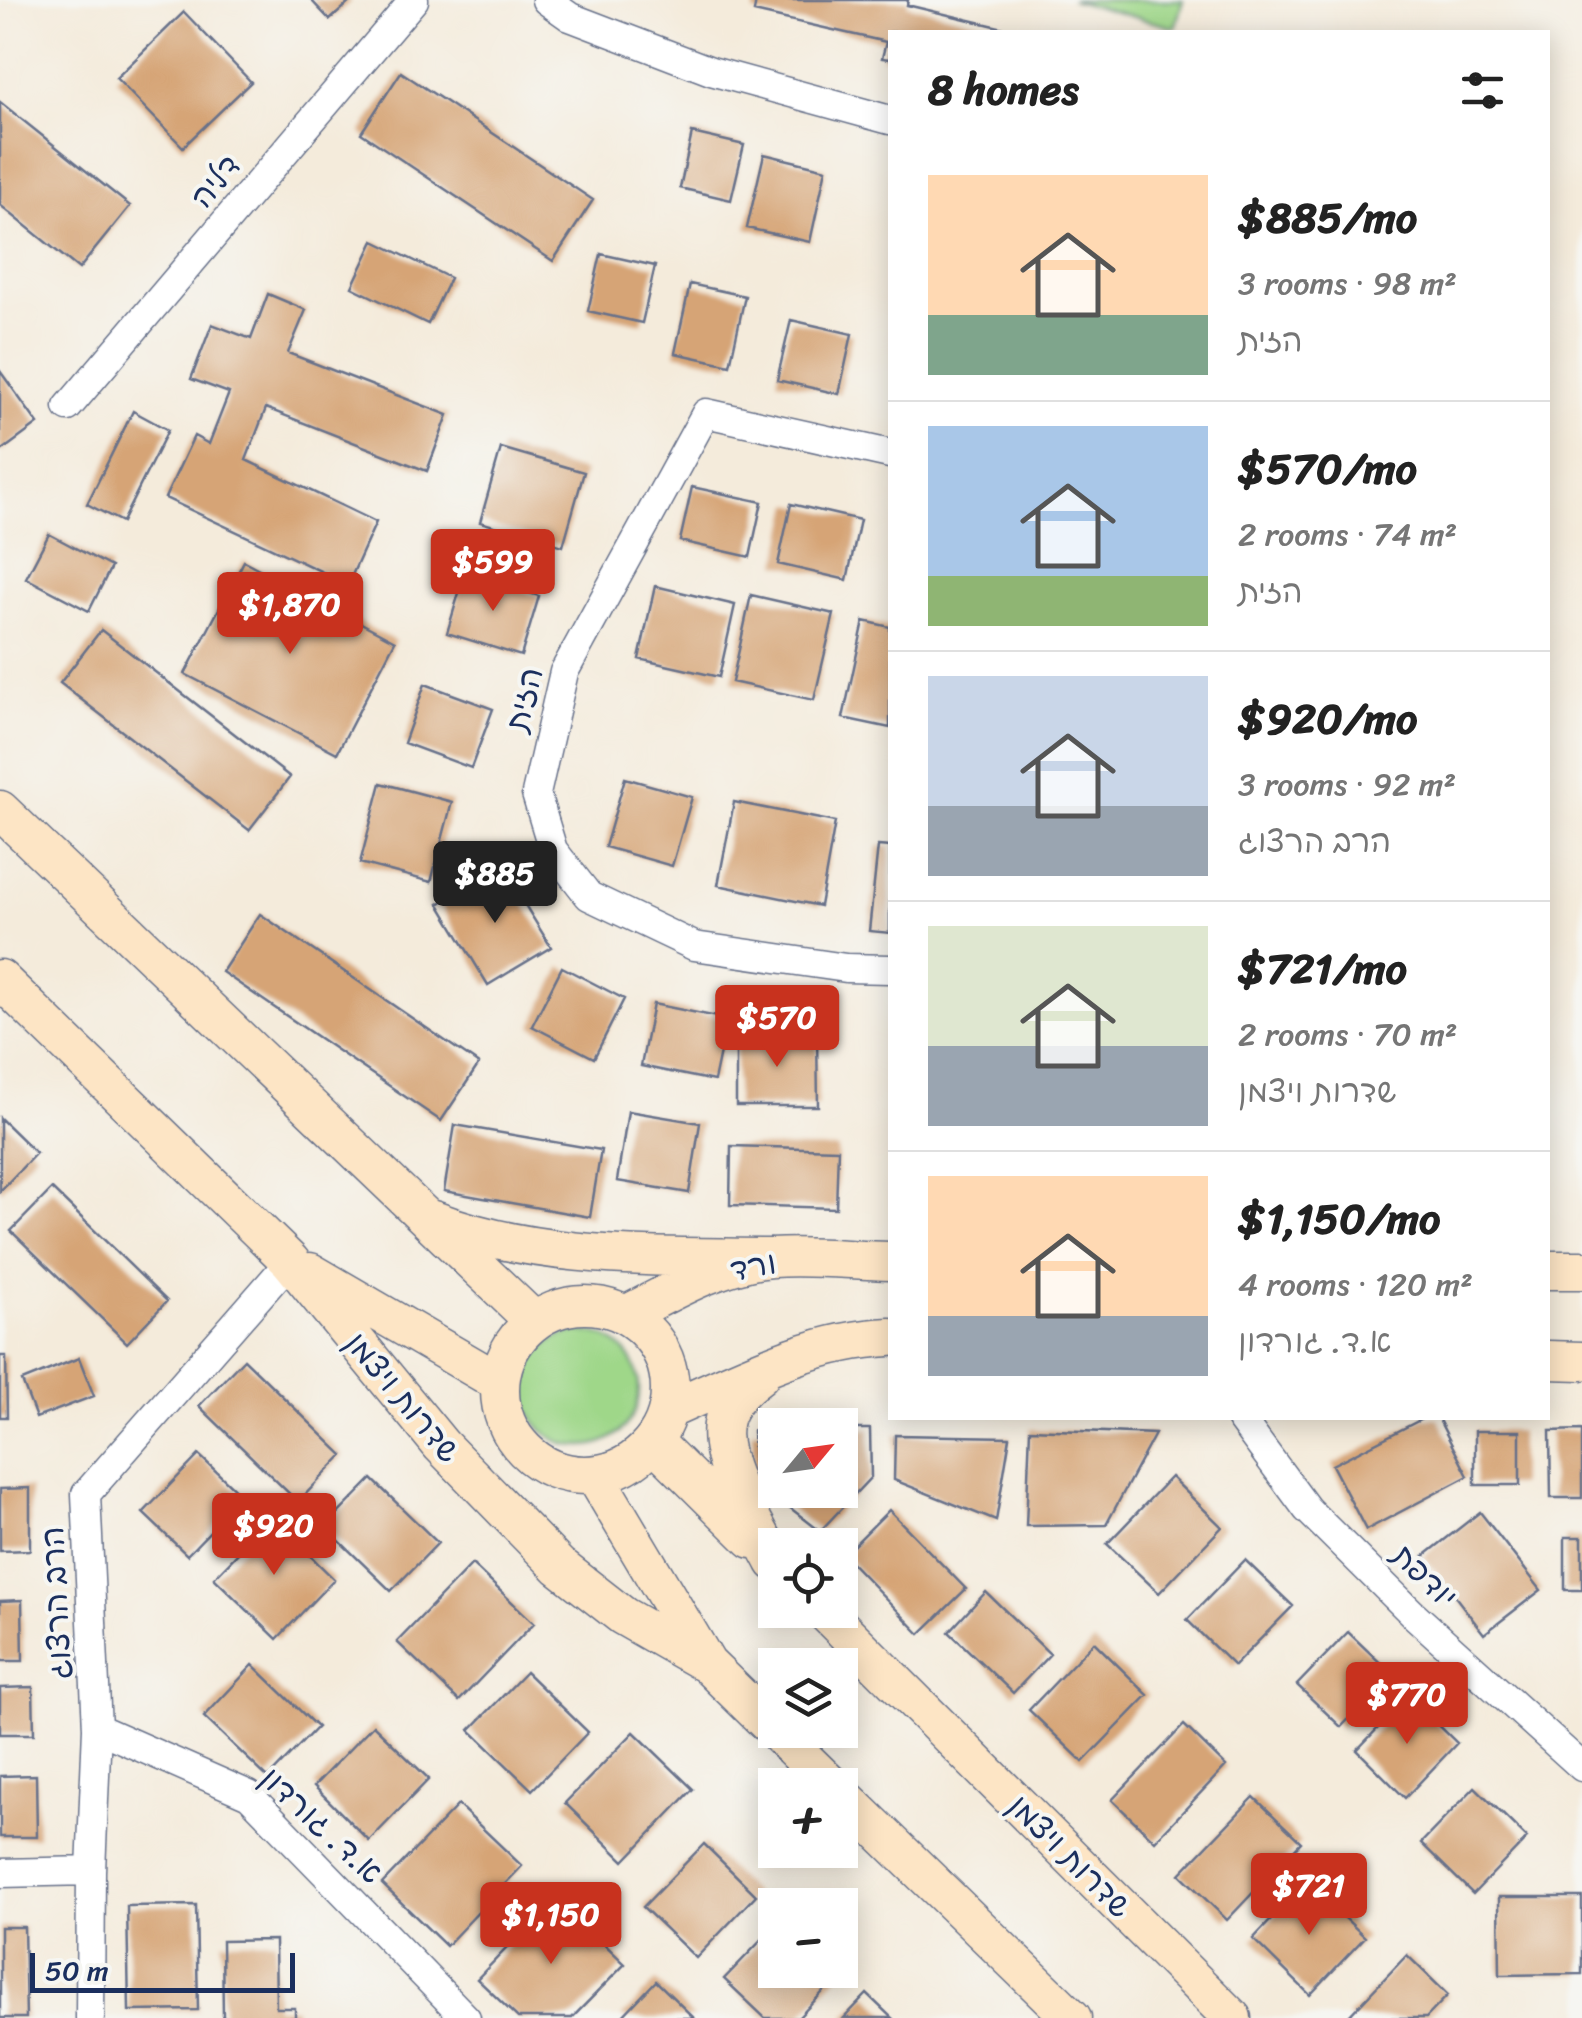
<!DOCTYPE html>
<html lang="en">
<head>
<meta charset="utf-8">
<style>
	body { margin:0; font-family:Sriracha,"Playpen Sans Hebrew",sans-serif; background:#f6f6f6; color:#222; height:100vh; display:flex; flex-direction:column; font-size:38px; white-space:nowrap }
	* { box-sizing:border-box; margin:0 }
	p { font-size:32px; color:#767676 }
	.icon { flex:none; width:55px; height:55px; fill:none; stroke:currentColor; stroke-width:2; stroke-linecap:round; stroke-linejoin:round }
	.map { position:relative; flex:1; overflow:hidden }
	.panel { position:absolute; left:888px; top:30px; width:662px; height:1390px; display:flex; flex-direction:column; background:#fff; border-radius:0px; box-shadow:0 5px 25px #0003 }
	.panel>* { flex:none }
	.needle { width:65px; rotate:61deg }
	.fabs { position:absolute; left:758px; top:1408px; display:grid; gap:20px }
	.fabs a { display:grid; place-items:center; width:100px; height:100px; border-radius:0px; background:#fff; box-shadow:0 5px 25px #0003; font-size:50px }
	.scale { position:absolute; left:30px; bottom:25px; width:265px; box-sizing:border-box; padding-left:10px; border:5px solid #1b2f5e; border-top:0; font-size:28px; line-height:35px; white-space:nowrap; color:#1b2f5e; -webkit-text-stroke:8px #f6f6f2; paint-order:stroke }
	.price { position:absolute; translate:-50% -85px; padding:0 22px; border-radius:10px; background:#c8321e; color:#fff; font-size:32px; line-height:65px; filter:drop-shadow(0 2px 5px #0008) }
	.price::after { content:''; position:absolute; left:50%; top:60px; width:30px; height:22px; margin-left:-15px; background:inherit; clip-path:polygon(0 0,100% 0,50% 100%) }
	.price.selected { background:#222; color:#fff }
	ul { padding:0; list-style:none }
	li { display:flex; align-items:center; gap:30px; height:250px; padding:0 40px }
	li+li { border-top:2px solid #e0e0e0 }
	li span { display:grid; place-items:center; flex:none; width:280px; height:200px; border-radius:0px; color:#555 }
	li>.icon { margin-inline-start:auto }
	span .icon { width:120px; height:120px; fill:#fffc; stroke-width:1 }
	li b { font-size:42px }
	h2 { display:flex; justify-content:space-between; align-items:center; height:120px; padding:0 40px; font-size:42px }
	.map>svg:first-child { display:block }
</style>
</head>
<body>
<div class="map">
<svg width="1582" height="2018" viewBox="0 0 1582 2018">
	<rect width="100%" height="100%" fill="#f6f6f2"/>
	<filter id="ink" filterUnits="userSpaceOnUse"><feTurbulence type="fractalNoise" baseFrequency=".01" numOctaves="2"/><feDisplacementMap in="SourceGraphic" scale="20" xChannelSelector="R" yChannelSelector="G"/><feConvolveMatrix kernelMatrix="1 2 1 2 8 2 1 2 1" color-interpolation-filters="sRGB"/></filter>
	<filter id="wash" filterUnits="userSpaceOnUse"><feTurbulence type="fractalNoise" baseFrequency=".0048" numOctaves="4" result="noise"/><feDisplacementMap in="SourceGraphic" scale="40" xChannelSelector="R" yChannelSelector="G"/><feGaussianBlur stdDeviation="2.25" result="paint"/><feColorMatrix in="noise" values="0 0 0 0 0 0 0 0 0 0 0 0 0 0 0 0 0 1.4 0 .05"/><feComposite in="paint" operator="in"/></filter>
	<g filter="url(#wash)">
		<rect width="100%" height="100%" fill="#f4ebdb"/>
		<!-- green -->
		<path fill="#9fd789" stroke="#5d8374" stroke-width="2.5" d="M1071,0H1183L1175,28Z
			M525 1389a57 57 0 1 1 114 0a57 57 0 1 1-114 0Z"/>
		<g id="blocks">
			<!-- building -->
			<path fill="#d6a476" d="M311,0H352L330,20Z
				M756,0H908L907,5L1020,32H890V59L882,58L886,42L754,12Z
				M184,12L251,82L183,147L116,78Z
				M401,72L593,200L553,261L361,133Z
				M0,102L130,206L79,269L0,205Z
				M692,133L744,145L731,200L680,188Z
				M764,154L826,169L810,242L747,228Z
				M374,241L450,278L428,324L352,287Z
				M601,254L655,266L642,323L588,311Z
				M690,284L745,296L730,365L675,353Z
				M268,294L306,310L288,353L448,415L427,471L266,408L246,460L376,522L348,584L165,498L194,436L209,444L229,393L191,379L212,324L251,339Z
				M791,320L852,334L839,394L777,380Z
				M0,371L38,424L0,452Z
				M133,411L168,430L122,522L87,504Z
				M501,448L584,472L563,546L480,522Z
				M692,487L762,502L750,557L680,541Z
				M791,504L860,520L847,580L778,564Z
				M49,534L111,567L89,611L26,578Z
				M244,561L395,641L337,753L185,674Z
				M465,573L539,596L521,656L447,633Z
				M655,586L735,605L719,677L639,659Z
				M751,595L834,614L814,700L732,682Z
				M864,621L890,627V728L843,718Z
				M101,630L290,777L249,830L60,683Z
				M425,684L493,709L471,768L404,743Z
				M625,778L692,797L672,866L605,847Z
				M381,783L452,802L431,882L360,863Z
				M734,802L835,822L820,906L718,885Z
				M878,846L890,847V933L869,931Z
				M501,866L551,947L488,985L439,904Z
				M260,914L479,1064L441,1121L222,972Z
				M562,967L624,999L594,1058L532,1026Z
				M653,1004L727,1019L714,1081L641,1066Z
				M736,1034H817L818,1106H736Z
				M628,1111L700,1123L689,1193L617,1181Z
				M0,1118L36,1153L0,1191Z
				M455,1125L601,1150L590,1217L444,1191Z
				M731,1146L838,1149L836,1208L730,1205Z
				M52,1189L167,1301L127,1343L11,1231Z
				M0,1356H6L7,1417H0Z
				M79,1358L94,1396L36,1418L22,1381Z
				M244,1359L343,1455L298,1502L199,1406Z
				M1424,1418H1438L1468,1476L1366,1530L1332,1465Z
				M840,1429H870L871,1477L820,1531L754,1480L753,1431H775V1490H840Z
				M1030,1429L1155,1434L1106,1525L1026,1526Z
				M1582,1430V1498H1551L1550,1431Z
				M1475,1431H1520V1485H1475Z
				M895,1435L1010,1437L996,1521L894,1480Z
				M199,1455L243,1497L187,1555L143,1513Z
				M1171,1477L1222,1527L1159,1593L1107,1544Z
				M372,1479L438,1543L391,1591L325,1527Z
				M30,1488V1550L0,1551V1489Z
				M889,1510L966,1589L920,1634L844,1555Z
				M1480,1512L1541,1590L1484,1634L1424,1556Z
				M272,1518L334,1579L277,1639L214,1578Z
				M1565,1537H1582V1590H1565Z
				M1245,1560L1293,1606L1234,1666L1187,1620Z
				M472,1564L534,1623L459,1701L397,1642Z
				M986,1592L1050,1654L1013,1693L949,1632Z
				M22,1600L23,1661H0V1601Z
				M1348,1632L1392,1674L1341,1727L1297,1685Z
				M1094,1642L1148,1695L1083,1762L1029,1710Z
				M253,1665L317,1727L268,1778L204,1717Z
				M526,1672L588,1732L532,1790L470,1730Z
				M33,1687L34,1734H0V1688Z
				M1409,1696L1457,1743L1405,1798L1357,1750Z
				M373,1725L429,1779L369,1841L314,1786Z
				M1184,1725L1226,1766L1155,1841L1112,1800Z
				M634,1732L693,1789L624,1861L565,1803Z
				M36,1775L37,1837H0V1776Z
				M1475,1787L1527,1838L1473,1894L1421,1843Z
				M1254,1797L1301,1842L1227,1920L1180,1874Z
				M458,1805L522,1866L446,1946L382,1884Z
				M704,1844L756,1895L696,1958L643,1907Z
				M1307,1882L1365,1937L1310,1995L1253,1939Z
				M556,1897L625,1964L572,2018H518L477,1979Z
				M1499,1897H1582V1974L1500,1975Z
				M196,1905L198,2010L129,2011L127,1906Z
				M775,1926V1970H838L841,1973L798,2018H765L724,1979Z
				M0,1927H24L26,2018H0Z
				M275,1940L276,2008H295V2018H223L222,1941Z
				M1407,1955L1448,1995L1426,2018H1347Z
				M656,1981L694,2018H621Z
				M867,1994L892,2018H844Z"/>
		</g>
	</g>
	<g filter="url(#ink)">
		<use href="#blocks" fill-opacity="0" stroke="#67718a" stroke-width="2.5"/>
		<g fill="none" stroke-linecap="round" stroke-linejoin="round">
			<!-- street casing -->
			<g stroke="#67718a" stroke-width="31">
				<path id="street" d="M546,0L570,17L711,71L890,120
					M68,407L414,0
					M890,454L706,413L564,672L536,794L553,850L589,896L694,946L846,968L890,969
					M1240,1418L1307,1509L1412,1613L1582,1767
					M97,1728L249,1795L466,2018
					M0,1873L91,1871
					M90,2018L91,1871L97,1728L86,1494L290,1261"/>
			</g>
			<!-- secondary casing -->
			<g stroke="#67718a" stroke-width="41">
				<path id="secondary" d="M0,810L534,1321
					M0,979L290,1261L441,1445L559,1566L623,1616L707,1664L831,1785
					M433,1220C540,1261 657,1256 770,1258
					M1548,1270H1582
					M310,1272L499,1382
					M500 1390a85 85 0 1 1 170 0a85 85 0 1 1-170 0Z
					M626,1315C670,1292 721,1262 772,1258C810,1255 851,1260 890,1261
					M1548,1360L1582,1361
					M760,1375C744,1387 726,1403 723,1424C716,1464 757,1527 775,1562
					M668,1410C739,1379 811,1340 890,1337
					M654,1442L752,1539
					M595,1476L707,1664
					M823,1610L1232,2018
					M840,1793L1072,2018"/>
			</g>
			<!-- street -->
			<use href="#street" stroke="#fff" stroke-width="28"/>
			<!-- secondary -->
			<use href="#secondary" stroke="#fde5c5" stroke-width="38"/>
		</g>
	</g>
	<g text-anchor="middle" stroke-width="8" stroke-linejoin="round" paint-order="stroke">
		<!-- street labels -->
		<g font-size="32" fill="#1b2f5e" stroke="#f6f6f2">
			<text transform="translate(215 181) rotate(-50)" y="11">דליה</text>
			<text transform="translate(524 699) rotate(-75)" y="11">הזית</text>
			<text transform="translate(753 1266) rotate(-11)" y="11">ורד</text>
			<text transform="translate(403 1397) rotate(50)" y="11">שדרות ויצמן</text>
			<text transform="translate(1425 1576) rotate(44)" y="11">יודפת</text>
			<text transform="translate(56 1603) rotate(-93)" y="11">הרב הרצוג</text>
			<text transform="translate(322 1825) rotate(43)" y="11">א.ד. גורדון</text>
			<text transform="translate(1070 1856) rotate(45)" y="11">שדרות ויצמן</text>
		</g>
	</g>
</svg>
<div class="fabs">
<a><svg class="needle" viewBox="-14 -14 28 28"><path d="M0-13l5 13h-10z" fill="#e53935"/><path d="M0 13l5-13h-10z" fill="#767676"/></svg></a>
<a><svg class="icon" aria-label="locate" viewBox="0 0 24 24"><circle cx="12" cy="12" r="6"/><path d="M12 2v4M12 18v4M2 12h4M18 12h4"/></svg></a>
<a><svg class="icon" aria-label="layers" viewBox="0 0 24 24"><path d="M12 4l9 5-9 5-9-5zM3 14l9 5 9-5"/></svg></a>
<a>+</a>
<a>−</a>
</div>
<div class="scale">50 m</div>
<b class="price" style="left:493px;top:614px">$599</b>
<b class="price" style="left:290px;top:657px">$1,870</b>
<b class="price selected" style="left:495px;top:926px">$885</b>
<b class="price" style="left:777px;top:1070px">$570</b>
<b class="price" style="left:274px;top:1578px">$920</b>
<b class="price" style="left:1407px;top:1747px">$770</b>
<b class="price" style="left:1309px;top:1938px">$721</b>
<b class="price" style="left:551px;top:1967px">$1,150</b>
<section class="panel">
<h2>8 homes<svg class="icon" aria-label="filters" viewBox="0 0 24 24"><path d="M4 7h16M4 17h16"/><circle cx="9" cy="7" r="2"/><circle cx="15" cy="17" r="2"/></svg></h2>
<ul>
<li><span style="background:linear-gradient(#ffd9b3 70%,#7fa58c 0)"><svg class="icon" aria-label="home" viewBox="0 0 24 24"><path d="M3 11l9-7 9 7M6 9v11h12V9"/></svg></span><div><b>$885/mo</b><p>3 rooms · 98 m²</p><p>הזית</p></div></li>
<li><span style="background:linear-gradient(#a9c7e8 75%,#8fb573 0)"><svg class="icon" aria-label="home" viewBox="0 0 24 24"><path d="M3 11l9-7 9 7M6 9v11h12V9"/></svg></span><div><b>$570/mo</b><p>2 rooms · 74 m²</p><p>הזית</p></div></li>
<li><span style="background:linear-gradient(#c9d6e8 65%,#9aa5b1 0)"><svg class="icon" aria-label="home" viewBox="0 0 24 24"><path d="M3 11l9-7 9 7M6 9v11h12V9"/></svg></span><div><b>$920/mo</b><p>3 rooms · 92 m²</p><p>הרב הרצוג</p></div></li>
<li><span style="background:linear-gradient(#dfe7d0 60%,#9aa5b1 0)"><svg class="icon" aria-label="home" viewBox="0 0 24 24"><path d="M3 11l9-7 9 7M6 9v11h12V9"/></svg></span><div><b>$721/mo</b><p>2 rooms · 70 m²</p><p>שדרות ויצמן</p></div></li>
<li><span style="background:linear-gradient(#ffd9b3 70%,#9aa5b1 0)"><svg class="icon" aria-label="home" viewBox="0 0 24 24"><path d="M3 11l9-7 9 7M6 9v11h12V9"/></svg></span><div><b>$1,150/mo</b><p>4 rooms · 120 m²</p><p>א.ד. גורדון</p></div></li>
</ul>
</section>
</div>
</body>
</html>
